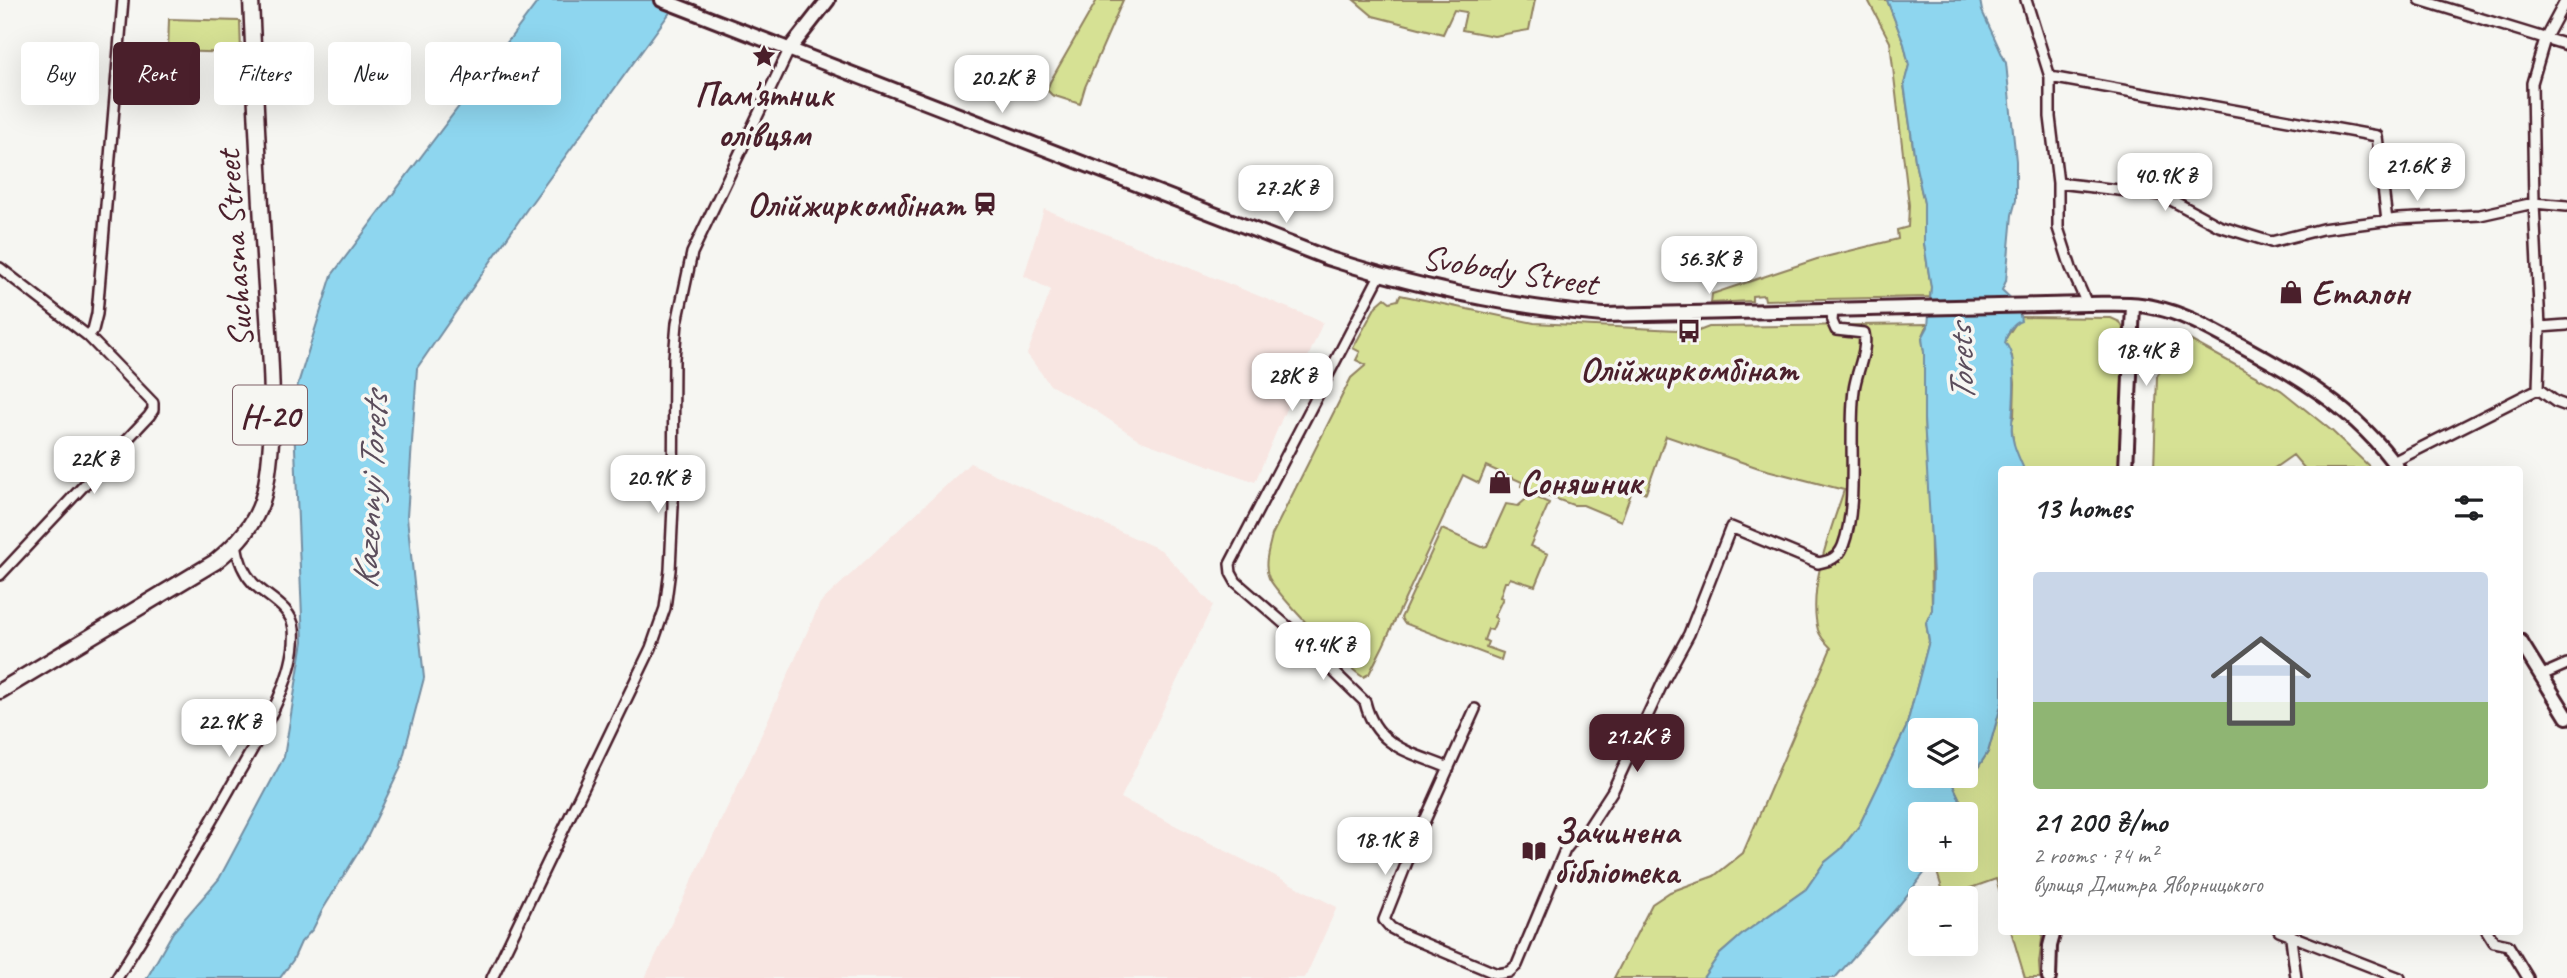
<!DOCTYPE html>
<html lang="en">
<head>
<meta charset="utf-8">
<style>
	body { margin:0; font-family:Caveat,sans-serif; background:#f6f6f6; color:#202124; height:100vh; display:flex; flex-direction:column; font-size:26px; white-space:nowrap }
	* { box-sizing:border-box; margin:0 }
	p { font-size:23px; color:#757577 }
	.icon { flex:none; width:38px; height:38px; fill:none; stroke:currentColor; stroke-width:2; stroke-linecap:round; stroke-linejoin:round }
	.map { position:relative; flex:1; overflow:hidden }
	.panel { position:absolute; left:1998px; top:466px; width:525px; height:469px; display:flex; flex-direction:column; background:#fff; border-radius:7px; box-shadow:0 7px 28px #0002 }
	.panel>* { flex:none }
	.top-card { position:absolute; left:21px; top:42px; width:665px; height:63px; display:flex; gap:14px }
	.tools { position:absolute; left:1908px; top:718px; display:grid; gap:14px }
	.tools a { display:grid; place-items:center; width:70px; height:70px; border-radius:7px; background:#fff; box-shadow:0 7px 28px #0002; font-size:35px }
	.price { position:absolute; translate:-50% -60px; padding:0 16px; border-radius:14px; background:#fff; color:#222; font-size:23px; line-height:46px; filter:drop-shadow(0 2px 4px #0008) }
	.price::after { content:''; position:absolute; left:50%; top:42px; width:21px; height:16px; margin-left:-10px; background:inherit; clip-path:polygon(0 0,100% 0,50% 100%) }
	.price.on { background:#4a1f2b; color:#fff }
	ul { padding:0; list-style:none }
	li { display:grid; align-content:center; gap:14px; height:371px; padding:0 35px }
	li span { display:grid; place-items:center; height:217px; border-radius:7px; color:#555 }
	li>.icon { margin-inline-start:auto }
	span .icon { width:126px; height:126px; fill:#fffc; stroke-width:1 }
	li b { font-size:30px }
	h2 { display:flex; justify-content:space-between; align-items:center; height:84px; padding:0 35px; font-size:30px }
	.tag { padding:0 24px; border-radius:7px; background:#fff; box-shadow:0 7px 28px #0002; font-size:24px; line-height:63px }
	.tag.on { background:#4a1f2b; color:#fff }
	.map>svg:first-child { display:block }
</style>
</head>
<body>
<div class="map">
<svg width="2567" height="978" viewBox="0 0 2567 978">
	<rect width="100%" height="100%" fill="#f6f6f2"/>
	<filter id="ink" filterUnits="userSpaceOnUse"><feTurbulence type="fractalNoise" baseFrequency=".0143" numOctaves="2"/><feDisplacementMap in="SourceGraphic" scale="14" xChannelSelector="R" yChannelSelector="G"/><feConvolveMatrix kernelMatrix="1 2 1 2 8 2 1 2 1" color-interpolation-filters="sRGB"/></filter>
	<g filter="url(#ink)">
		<!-- built -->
		<path fill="#f8e6e2" d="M1044,209L1323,322L1255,482L1141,441L1093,409L1050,385L1027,354L1051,290L1024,276Z
			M970,463L1161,550L1213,605L1121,798L1337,907L1305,978H645L751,758L820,603Z"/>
		<!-- green -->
		<path fill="#d6e194" stroke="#908060" stroke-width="2" d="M1097,0H1123L1085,87L1080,104L1052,95L1047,90L1050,82Z
			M1354,0H1535L1529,30L1494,36L1462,30L1466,12L1454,10L1443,34L1373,16Z
			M1868,0H1887L1904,44L1909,65L1904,85L1916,167L1924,203V244L1931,287L1930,297L1765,300L1764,295L1752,296V301L1711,303L1712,294L1817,259L1898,239L1897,230L1908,227L1909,205L1890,42Z
			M169,19L240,21L241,53L168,51Z
			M1400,295L1534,323L1677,330L1681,331L1684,335H1696V332L1709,327L1928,324L1922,338L1924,352V419L1930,501L1932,610L1926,623L1929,641L1906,728L1859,826L1839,851L1824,863L1806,889L1744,933L1719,955L1703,978H1614L1652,904L1670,892L1714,876L1743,853L1831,648C1826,643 1820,637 1818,630C1807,588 1831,530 1844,490L1759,468L1666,436L1646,493L1633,488L1621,521L1583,505H1573L1521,486L1522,482L1486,466L1479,483L1463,475L1383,646L1369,674L1363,677C1347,668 1277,594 1269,578C1263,565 1269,548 1272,535L1351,378L1366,365L1356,360L1360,352L1353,348L1376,306L1385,298L1390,302L1398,300Z
			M2020,317L2111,318L2120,322L2126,333L2121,469H2023L2014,448L2011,422L2014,416L2015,383L2012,356L2005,344L2006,338Z
			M2186,338L2281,390L2332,431L2372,469H2305L2293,455L2273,469H2154L2157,376L2178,345Z
			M1531,495L1549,503L1530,546L1548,554L1535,586L1510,578L1508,582H1505L1500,597L1503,598L1494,617L1497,619L1492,630L1488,629L1484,640L1488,642L1486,647L1503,653L1501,660L1404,623L1401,618L1442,529L1482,547L1487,546L1506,504L1518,506Z
			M2002,702V899L1996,879L1965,890L1966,898H1945L1933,859H1965V814H1957L1961,802L1952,783L1961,775L1975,772L1988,752Z
			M2011,931H2043L2039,963L2040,978H2025Z"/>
		<!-- water -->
		<path fill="#8ed6ef" stroke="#738da1" stroke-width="2" d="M539,0H679L527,209L417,368L407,517L424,678L400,769L366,840L323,909L313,929L301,942L293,960L280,978H147L173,932L219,879L284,757L303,641L293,400L332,275Z
			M1887,0H1980L1982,11L2006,63L2016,161V200L2012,215L2006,281L2002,290L2018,305L2021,321C2012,324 2006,335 2005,343C2019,357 2013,406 2012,424C2010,439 2017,453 2023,467V469H2002V702L1988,752L1975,772L1965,774V730H1920V775H1961L1952,783L1961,802L1957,814H1920V859H1933V862L1900,904L1835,978H1703L1719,955L1744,933L1806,889L1824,863L1841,849L1859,826L1906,728L1929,641L1926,623L1932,610L1933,574L1924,419V352L1922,338L1928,327L1931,287L1924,244V203L1916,167L1904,84L1909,65L1904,44Z"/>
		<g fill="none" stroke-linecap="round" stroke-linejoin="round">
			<!-- street casing -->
			<g stroke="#4a1f2b" stroke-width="14">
				<path id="street" d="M2026,0L2050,77V117L2058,183V228L2071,268L2087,304
					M2420,0L2567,45
					M2050,77L2377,136L2387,221
					M2058,183L2162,195L2219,226L2271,242L2322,229L2398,219L2480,215L2534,203L2567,206
					M0,268L88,336L153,403V410L149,416L0,575
					M1380,275L1230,564L1231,573L1236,582L1288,627L1365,702C1376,747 1410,752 1449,768
					M2540,327L2567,325
					M88,336L93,330L97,314L123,0
					M2538,389L2540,327L2534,203L2532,83L2545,39L2566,0
					M2393,462L2538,389L2556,402L2567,406
					M2542,675L2567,664
					M1475,709L1413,847L1384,920L1391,928L1404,935L1497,974L1509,972L1517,965L1565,850L1573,840L1587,830L1613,790L1664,680L1689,634L1731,527L1818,563C1830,561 1838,558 1843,546C1859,504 1848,437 1854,390C1856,372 1868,351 1864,333L1836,330L1832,321L1833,310
					M2279,931L2400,978
					M2290,931L2296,978
					M2487,931L2494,942L2508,945L2528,978
					M117,978C156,916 193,854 229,790C252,748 299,679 294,629C292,607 266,597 253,583C243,572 238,558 236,544
					M492,978L651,648L665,608L670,570L673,506L674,358L677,323L692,253L789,50"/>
			</g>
			<!-- secondary casing -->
			<g stroke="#4a1f2b" stroke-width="18">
				<path id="secondary" d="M662,0L1327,258C1417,287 1509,307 1604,315L2087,304C2110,304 2134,302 2157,308C2185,314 2210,329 2235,342C2297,375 2357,410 2398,469
					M789,50L828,0
					M2126,469L2133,305
					M2520,641L2567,717
					M2049,978L2050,946L2054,931"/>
			</g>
			<!-- primary casing -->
			<g stroke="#4a1f2b" stroke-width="19">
				<path id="primary" d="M0,691L215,562C237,544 257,523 264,494C279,429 269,339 265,271C259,181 255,90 251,0"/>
			</g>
			<!-- street -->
			<use href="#street" stroke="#f6f6f2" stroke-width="9"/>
			<!-- secondary -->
			<use href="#secondary" stroke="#f6f6f2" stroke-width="12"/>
			<!-- primary -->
			<use href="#primary" stroke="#f6f6f2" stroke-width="14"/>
		</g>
	</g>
	<!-- icons -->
	<defs>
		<g id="sight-bare" transform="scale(1.89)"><path d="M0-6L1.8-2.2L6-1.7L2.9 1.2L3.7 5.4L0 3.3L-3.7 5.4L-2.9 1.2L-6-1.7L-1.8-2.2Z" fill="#4a1f2b" stroke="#f6f6f2" stroke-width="2.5" paint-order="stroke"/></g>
		<g id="station-bare" transform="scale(1.89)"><path d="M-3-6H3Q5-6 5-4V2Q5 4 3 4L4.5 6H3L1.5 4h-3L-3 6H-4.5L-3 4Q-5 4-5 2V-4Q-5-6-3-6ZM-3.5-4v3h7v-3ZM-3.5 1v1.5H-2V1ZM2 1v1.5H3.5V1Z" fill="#4a1f2b" stroke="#f6f6f2" stroke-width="2.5" paint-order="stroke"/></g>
		<g id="shop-bare" transform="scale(1.89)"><path d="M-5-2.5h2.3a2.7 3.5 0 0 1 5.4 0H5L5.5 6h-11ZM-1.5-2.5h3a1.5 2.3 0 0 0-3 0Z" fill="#4a1f2b" stroke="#f6f6f2" stroke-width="2.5" paint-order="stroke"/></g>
		<g id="bus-bare" transform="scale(1.89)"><path d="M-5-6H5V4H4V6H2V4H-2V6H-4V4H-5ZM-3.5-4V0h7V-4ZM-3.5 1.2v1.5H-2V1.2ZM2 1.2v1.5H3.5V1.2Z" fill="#4a1f2b" stroke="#f6f6f2" stroke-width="2.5" paint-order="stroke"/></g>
		<g id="library-bare" transform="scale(1.89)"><path d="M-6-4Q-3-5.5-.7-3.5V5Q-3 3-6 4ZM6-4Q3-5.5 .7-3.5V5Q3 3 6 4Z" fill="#4a1f2b" stroke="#f6f6f2" stroke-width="2.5" paint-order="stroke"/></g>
	</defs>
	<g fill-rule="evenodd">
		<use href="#sight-bare" x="764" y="56"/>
		<use href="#station-bare" x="985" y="204"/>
		<use href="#shop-bare" x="2291" y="292"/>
		<use href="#bus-bare" x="1689" y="331"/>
		<use href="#shop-bare" x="1500" y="482"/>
		<use href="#library-bare" x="1534" y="851"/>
	</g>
	<g text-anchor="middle" stroke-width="7" stroke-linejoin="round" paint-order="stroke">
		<!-- shield labels -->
		<rect fill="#f6f6f2" stroke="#7e6067" stroke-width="2" x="233" y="385.5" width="74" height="59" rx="5"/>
		<g font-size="33" font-weight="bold" fill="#4a1f2b">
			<text x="270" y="427">Н-20</text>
		</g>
		<!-- poi labels -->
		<g font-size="35" font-weight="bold" fill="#4a1f2b" stroke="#f6f6f2" text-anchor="start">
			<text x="764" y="106" text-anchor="middle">Пам'ятник<tspan x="764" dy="40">олівцям</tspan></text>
			<text x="965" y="216" text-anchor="end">Олійжиркомбiнат</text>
			<text x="2311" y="304">Еталон</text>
			<text x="1689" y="381" text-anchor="middle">Олійжиркомбінат</text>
			<text x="1520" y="494">Соняшник</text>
			<text x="1554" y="843">Зачинена<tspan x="1554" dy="40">бібліотека</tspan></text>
		</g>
		<!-- street labels -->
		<g font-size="35" fill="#4a1f2b" stroke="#f6f6f2">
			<text transform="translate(234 249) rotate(-94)" y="12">Suchasna Street</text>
			<text transform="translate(1510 270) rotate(9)" y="12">Svobody Street</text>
		</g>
		<!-- water labels -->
		<g font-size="37" font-style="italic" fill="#5b4d5c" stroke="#f6f6f2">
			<text transform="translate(1960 364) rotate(-92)" y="13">Torets</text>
			<text transform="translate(369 491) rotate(-87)" y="13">Kazennyi Torets</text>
		</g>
	</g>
</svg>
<div class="tools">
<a><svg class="icon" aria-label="layers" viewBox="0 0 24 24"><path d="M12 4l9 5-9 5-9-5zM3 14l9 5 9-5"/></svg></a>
<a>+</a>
<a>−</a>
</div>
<b class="price" style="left:1002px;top:115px">20.2K ₴</b>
<b class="price" style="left:2417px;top:203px">21.6K ₴</b>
<b class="price" style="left:2165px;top:213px">40.9K ₴</b>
<b class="price" style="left:1286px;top:225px">27.2K ₴</b>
<b class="price" style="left:1709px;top:296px">56.3K ₴</b>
<b class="price" style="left:2146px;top:388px">18.4K ₴</b>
<b class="price" style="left:1292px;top:413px">28K ₴</b>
<b class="price" style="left:94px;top:496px">22K ₴</b>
<b class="price" style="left:658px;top:515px">20.9K ₴</b>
<b class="price" style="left:1323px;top:682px">49.4K ₴</b>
<b class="price" style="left:229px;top:759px">22.9K ₴</b>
<b class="price on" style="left:1637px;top:774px">21.2K ₴</b>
<b class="price" style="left:1385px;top:877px">18.1K ₴</b>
<div class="top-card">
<a class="tag">Buy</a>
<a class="tag on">Rent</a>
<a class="tag">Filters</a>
<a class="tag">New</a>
<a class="tag">Apartment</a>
</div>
<section class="panel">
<h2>13 homes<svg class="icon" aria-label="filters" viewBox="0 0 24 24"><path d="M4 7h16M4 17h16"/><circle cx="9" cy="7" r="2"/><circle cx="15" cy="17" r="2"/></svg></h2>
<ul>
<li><span style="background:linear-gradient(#c9d6e8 60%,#8fb573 0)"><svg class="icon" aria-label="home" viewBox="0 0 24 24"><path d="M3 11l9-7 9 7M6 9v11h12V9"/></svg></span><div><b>21 200 ₴/mo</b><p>2 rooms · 74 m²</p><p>вулиця Дмитра Яворницького</p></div></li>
</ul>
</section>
</div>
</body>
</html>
